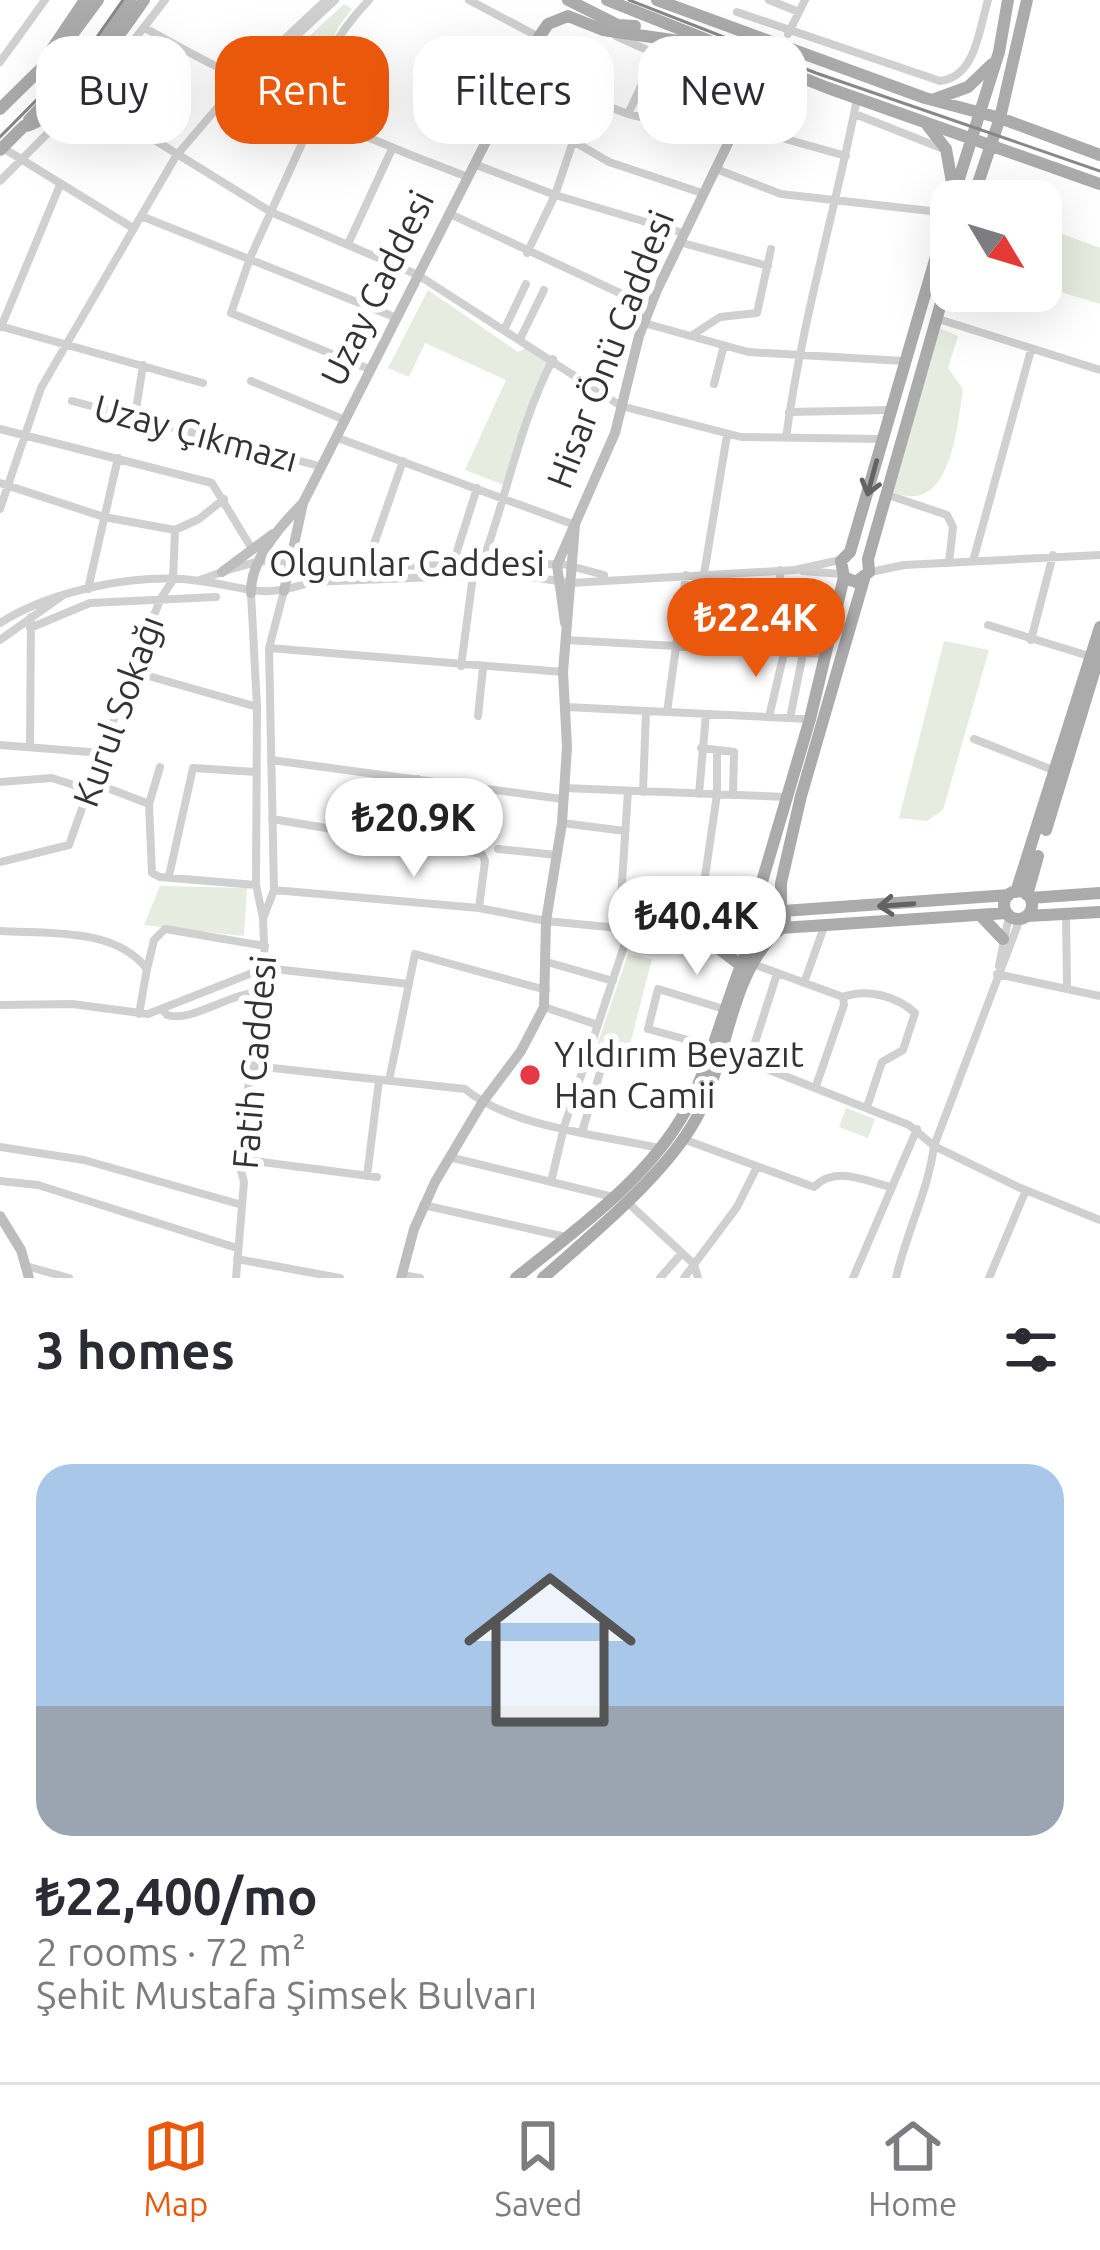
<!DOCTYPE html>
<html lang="en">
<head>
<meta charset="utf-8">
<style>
	body { margin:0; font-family:Ubuntu,sans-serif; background:#f7f7f7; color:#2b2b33; height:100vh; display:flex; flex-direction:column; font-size:45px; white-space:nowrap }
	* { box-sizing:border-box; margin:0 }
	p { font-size:39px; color:#7c7c81 }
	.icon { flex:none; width:66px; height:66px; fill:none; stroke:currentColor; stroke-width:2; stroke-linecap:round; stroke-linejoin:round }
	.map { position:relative; height:1278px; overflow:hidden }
	.details { display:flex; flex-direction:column; background:#fff; flex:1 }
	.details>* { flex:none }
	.top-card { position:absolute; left:36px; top:36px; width:1029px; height:108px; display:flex; gap:24px }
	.needle { width:78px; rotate:128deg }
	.controls { position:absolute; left:930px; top:180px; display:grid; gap:24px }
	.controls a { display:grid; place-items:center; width:132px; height:132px; border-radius:24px; background:#fff; box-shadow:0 12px 48px #0002; font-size:60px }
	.price { position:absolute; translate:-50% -102px; padding:0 27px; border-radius:42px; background:#fff; color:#222; font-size:39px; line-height:78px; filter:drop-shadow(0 3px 6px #0008) }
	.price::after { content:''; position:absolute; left:50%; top:72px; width:36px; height:27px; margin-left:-18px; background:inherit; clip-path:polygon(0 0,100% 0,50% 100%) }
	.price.current { background:#ea580c; color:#fff }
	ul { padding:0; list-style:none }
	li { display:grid; align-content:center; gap:24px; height:636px; padding:0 36px }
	li span { display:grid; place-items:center; height:372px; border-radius:36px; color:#555 }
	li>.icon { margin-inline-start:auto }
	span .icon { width:216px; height:216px; fill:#fffc; stroke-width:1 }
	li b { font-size:51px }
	h2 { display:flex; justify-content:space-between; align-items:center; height:144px; padding:0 36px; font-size:51px }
	.chip { padding:0 42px; border-radius:36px; background:#fff; box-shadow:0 12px 48px #0002; font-size:42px; line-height:108px }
	.chip.current { background:#ea580c; color:#fff }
	.tab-bar { display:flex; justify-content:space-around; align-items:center; height:168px; border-top:3px solid #e1e1e2; background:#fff; font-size:33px; color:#7c7c81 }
	.tab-bar a { display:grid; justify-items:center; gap:6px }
	.tab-bar .current { color:#ea580c }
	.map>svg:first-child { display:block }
</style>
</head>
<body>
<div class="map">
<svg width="1100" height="1278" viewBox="0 0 1100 1278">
	<rect width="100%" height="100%" fill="#fff"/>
	<!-- green -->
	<path fill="#e6ecdf" d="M344,4L352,9L339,26L303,100L262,80Z
		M1041,226L1100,248V304L1041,286Z
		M428,290L518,352L525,348L549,364L536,385L506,486L465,470L506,380L425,343L409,377L388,368Z
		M939,328L958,336L948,368L963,389C957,427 951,517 893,492Z
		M944,641L989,650L943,810L927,821L899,818Z
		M160,886L247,888L244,936L144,925Z
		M628,954L652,959L625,1064L593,1057Z
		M846,1108L875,1119L868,1138L839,1127Z"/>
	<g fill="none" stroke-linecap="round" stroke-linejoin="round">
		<!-- street -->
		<path stroke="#d0d0d0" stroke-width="8" d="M369,0C342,28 308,77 314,117L250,258L231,313L369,369
			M469,0L539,37
			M769,0L799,12
			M737,12L940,81C976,77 979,29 988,0
			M145,28C249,87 353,134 465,176
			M788,34L805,0
			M616,36L656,54L756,85
			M0,62L45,0
			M261,69L335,0
			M520,72L628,114L730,138
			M85,97L271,212L418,275L621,406L741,437L882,439
			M628,114L656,54
			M855,114L941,148
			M736,125L846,156
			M573,141L609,162L702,193
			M3,148L133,228
			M474,164L555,195L683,233
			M716,169L781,194L948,213
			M0,181L110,71L165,0
			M450,214L650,307
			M141,216L397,318
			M679,242L768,266
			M348,244L392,149
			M527,253L555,195L587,100
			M935,318L1100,370
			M644,323L748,352L904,361
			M0,326L203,383
			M1,327L60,185
			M505,328L526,284
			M691,336L720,317L757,313L771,249
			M521,337L544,290
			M251,381L345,420
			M714,384L724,345
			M72,401L319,466
			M789,412L890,410
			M135,416L143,365
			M0,429L212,483L252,549
			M338,438L575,525
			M786,438C801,324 835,212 857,99
			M0,483L104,517L175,530L199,519L224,499
			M888,495L947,515L953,527L949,563
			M0,509L41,388L176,156L240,81L326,0
			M973,561L1031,350
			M481,566C507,497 519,424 553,359
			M366,567L403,461
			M452,567L477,488
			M803,571L841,574
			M871,572L904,565L1100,555
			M704,574L727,435
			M200,580C237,567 268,552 307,567L563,564L604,575
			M88,589L118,458
			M0,623C52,590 139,572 200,581C248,587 260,600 311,582L512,574L571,583L795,570L840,560
			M988,625L1089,656
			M30,628L90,603L216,597
			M0,640L62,596
			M565,640L824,654
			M1031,640L1053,555
			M269,648L563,672
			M779,652L780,570
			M461,666L473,576
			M131,671L257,707
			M566,707L808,719
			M667,712L686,575
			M478,716L483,668
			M769,717L784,653
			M790,718L803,654
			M974,739L1053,770
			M0,745L102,753
			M30,746L31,617
			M701,748L734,752L733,795
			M271,760L562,799
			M160,767L149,804L152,873L160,877L256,885
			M0,782L52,778L89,790
			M92,782L149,804
			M564,788L786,797
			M643,792L646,711
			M699,794L706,714
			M272,819L482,854L485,861L479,908
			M562,823L625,831
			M409,841L418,779
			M498,849L557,855
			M0,862L69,845L131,671L161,598L173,580L175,530
			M169,876L193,768L256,772
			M274,890L479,908L546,921L619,928L697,932L717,794V751
			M1066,912L1067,988
			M264,916L274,890L269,648L284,591
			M1020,919L934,1146L1018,1187L1100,1220
			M619,928L628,791
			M0,931C47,934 115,927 147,969L139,1014
			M697,932L757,908
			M698,932L722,933L754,923
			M547,962L613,981
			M753,964L843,997L844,1005L816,1086
			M999,966L1009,916
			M147,969L154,940L165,929L265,946
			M997,974L1100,996
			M804,983L824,927
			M843,997C866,988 897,996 915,1013L903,1050L882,1062L867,1107
			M0,1005L72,1004L148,1014L265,968L409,984
			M544,1007L598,1025
			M162,1009L167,1015C191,1023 231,992 262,992
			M710,1046L648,1029L658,989L724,1009
			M721,1051L909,1125L934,1146C928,1192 906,1233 896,1278
			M749,1061L777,974
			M254,1066L465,1089C510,1127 601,1135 658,1148
			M389,1081L415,954L546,990
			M582,1132L602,1066L586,1063
			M683,1139L814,1187C835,1165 865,1181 891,1187
			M0,1147L84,1160L242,1205
			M449,1157L613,1197
			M238,1159L377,1177
			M367,1176L379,1080
			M0,1181L38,1185L237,1248
			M551,1182L564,1127L630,928
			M627,1202L694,1264L698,1278
			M423,1205L566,1237
			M237,1259L340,1278
			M26,1266L69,1278
			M402,1275L420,1278
			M236,1278L244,1182L238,1159L265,968L263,918L256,885L257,707L251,593
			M660,1278L682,1253
			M684,1278L737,1207L757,1167
			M853,1278L917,1129
			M989,1278L1026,1190"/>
		<!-- secondary -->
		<path stroke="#bdbdbd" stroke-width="10" d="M303,503L539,37
			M222,572L273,534
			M251,593C250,560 280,526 303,503L284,591
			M565,623L557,565L615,433L639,336L657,290L766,65
			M0,1216L21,1250L29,1278
			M401,1278L414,1229L435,1182L482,1103L521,1051L544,1007L546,921L562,823L567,747L563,672L575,525"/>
		<!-- primary -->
		<path stroke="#ababab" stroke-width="12" d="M568,0L618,25L635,26
			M607,0L828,88L1100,184
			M657,0L925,98L1000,118L1100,155
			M539,37L548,24L568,16L603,30L700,44
			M52,49L85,0
			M935,99L968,87L992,64
			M0,109L63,47L98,0
			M29,120L105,37L130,0
			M928,126L946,149L953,188
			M0,150L24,126C56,124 125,28 144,0
			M952,201L999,52L1008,0
			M972,201L1000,118L1027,0
			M850,552L951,205
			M844,577L856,582L869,572L868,559L951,268
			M1046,830L1100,653
			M1004 905a14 14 0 1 1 28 0a14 14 0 1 1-28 0Z
			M1016,892L1100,627
			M1027,895L1038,856
			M1030,898L1100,893
			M753 918a16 16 0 1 1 32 0a16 16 0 1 1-32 0Z
			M760,905L761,885L810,719L844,577L841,561L850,552
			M781,908V883L801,796L864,579
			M783,911L1009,895
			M981,916L1003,939
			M1027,916L1100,912
			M781,928L1007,913
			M697,932L739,964
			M516,1278C576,1230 649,1178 686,1110C716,1053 728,987 757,929
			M543,1278C592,1234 672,1170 700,1111C728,1054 729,981 774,934"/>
		<!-- tram -->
		<path stroke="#888" stroke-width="3" d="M629,0L816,73L1100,171
			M0,137L92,44L123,0"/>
	</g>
	<!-- one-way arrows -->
	<defs><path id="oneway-shaft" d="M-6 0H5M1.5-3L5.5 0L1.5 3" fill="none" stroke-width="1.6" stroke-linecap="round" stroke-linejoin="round" transform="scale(3)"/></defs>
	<g stroke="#636363">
		<use href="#oneway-shaft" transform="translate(872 478) rotate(105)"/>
		<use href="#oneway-shaft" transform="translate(896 905) rotate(176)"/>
	</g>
	<!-- markers -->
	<circle fill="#e63946" stroke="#fff" stroke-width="4.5" cx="530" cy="1075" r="12"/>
	<g text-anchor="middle" stroke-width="12" stroke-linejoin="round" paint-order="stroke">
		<!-- street labels -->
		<g font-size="36" fill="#333" stroke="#fff">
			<text transform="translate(377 288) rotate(-64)" y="13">Uzay Caddesi</text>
			<text transform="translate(610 349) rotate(-69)" y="13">Hisar Önü Caddesi</text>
			<text transform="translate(196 433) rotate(15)" y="13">Uzay Çıkmazı</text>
			<text x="407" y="576">Olgunlar Caddesi</text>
			<text transform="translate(118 711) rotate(-70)" y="13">Kurul Sokağı</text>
			<text transform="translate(254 1062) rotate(-85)" y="13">Fatih Caddesi</text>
		</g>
		<!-- poi labels -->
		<g font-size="36" fill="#333" stroke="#fff" text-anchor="start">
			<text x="554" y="1067">Yıldırım Beyazıt<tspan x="554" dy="41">Han Camii</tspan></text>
		</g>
	</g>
</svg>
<div class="controls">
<a><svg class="needle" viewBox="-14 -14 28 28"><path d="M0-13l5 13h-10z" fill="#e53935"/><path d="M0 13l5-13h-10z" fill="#7c7c81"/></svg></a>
</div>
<b class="price current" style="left:756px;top:680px">₺22.4K</b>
<b class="price" style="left:414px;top:880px">₺20.9K</b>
<b class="price" style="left:697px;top:978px">₺40.4K</b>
<div class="top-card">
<a class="chip">Buy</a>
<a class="chip current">Rent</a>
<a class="chip">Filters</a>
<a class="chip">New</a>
</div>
</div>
<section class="details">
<h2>3 homes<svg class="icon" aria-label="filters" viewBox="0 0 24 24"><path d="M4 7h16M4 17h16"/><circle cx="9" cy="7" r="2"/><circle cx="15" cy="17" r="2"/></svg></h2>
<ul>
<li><span style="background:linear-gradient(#a9c7e8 65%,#9aa5b1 0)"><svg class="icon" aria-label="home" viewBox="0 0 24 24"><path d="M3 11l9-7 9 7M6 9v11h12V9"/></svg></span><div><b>₺22,400/mo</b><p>2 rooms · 72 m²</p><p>Şehit Mustafa Şimsek Bulvarı</p></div></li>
</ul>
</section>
<nav class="tab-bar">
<a class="current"><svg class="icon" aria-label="map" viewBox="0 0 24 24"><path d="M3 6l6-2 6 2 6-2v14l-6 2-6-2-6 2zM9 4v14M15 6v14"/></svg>Map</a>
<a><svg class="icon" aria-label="saved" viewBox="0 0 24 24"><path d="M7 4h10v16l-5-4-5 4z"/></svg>Saved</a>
<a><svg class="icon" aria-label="home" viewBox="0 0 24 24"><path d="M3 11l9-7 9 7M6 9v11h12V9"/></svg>Home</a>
</nav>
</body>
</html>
